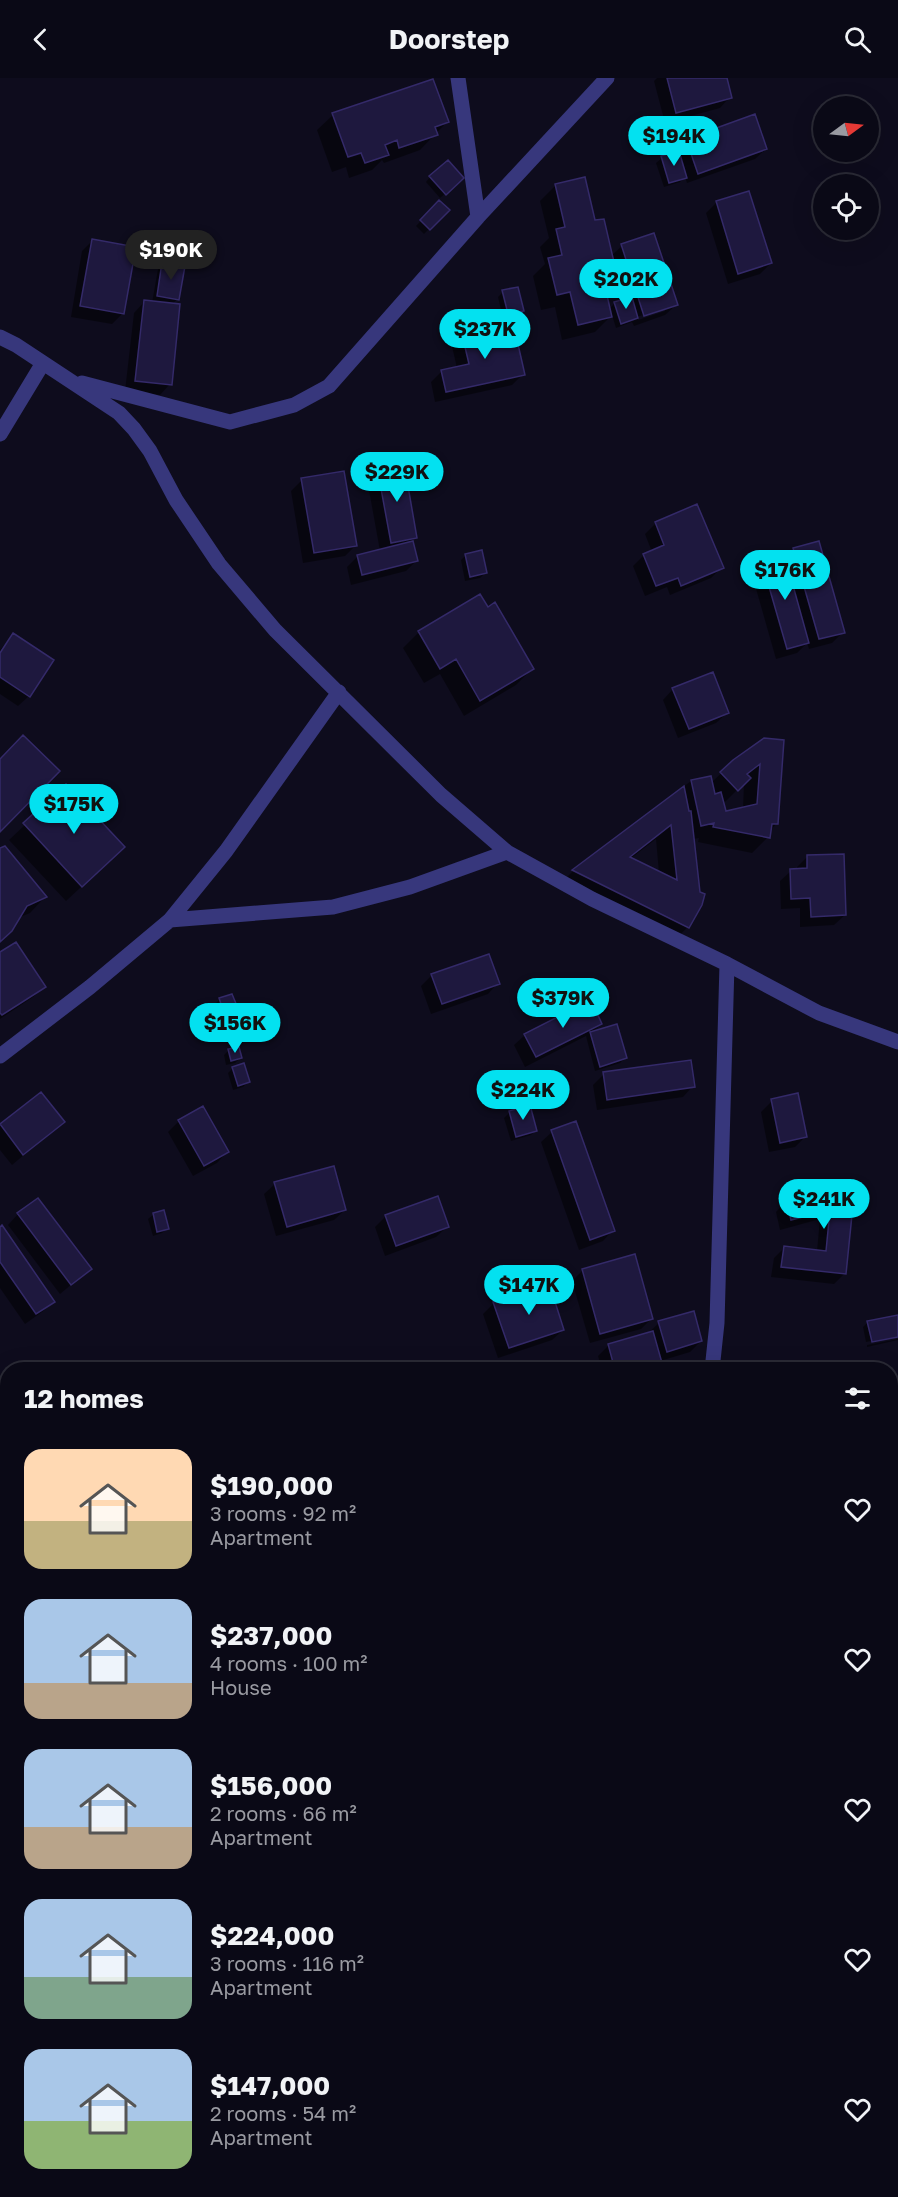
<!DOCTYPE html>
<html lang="en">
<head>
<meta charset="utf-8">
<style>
	body { margin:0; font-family:"Golos Text",sans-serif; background:#181723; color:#f1f3f6; height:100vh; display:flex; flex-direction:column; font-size:22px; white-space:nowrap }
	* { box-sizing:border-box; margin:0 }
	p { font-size:20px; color:#999aa1 }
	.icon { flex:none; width:33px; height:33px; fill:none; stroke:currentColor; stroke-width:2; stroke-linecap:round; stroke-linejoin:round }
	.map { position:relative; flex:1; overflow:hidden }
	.sheet { position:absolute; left:0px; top:1284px; width:898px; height:836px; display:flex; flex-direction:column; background:#0a0916; border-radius:24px 24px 0 0; box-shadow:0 6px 24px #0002,0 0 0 2px #2a2a35 }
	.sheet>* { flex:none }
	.needle { width:39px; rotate:75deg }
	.tools { position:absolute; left:813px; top:18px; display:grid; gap:12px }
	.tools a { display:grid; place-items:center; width:66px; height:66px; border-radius:50%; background:#0a0916; box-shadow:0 6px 24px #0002,0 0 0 2px #2a2a35; font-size:30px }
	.price { position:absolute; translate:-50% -51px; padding:0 14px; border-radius:21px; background:#03e1f0; color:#111; font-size:20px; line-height:39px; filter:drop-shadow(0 2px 3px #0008) }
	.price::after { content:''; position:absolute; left:50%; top:36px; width:18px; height:14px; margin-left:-9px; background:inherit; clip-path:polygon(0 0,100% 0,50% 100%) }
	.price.on { background:#222; color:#fff }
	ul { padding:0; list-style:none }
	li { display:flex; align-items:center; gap:18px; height:150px; padding:0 24px }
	li span { display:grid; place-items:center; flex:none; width:168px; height:120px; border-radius:18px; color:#555 }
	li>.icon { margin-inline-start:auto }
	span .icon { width:72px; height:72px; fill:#fffc; stroke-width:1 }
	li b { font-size:26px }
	h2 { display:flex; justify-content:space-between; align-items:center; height:72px; padding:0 24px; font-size:26px }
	header { display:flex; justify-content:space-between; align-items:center; height:78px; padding:0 24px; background:#0a0916; font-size:27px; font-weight:700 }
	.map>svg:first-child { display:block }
</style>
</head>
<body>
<header><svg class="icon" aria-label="back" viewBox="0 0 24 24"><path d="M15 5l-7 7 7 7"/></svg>Doorstep<svg class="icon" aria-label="search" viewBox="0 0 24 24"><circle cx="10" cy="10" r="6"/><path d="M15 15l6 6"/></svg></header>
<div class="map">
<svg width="898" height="2119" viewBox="0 0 898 2119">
	<rect width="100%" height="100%" fill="#0e0c1d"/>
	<!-- shadow -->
	<path fill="#0007" fill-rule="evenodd" d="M657,0H725L730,19L720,30L665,45L654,3Z
		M333,37L447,44L420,72L384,85L382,82L372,92L349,100L346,89L332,94L317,52Z
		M686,62L766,71L755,81L687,105L685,99L680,104L664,109L656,85L662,80L676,75V73Z
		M430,99L457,105L440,120L426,104Z
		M556,107L594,144L611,178L622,168L676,227L665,237L634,248L632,244L616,250L612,237L595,254L562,262L555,229L541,232L533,198L545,186L540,169L549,160L540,123ZM616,195L625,222L615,225L609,231L603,208ZM665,229V233L638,242L637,239Z
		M439,124L448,132L424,156L416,148Z
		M717,124L771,185L760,196L728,206L706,135Z
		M93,162L123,235L112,246L71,239L82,173Z
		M163,186L177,221L172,227L170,306L160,317L125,313L134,235L144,224L152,225L158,191Z
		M503,214L522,232L517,237L503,240L498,219Z
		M462,253L483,262L523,296L512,307L435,324L431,304L442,293L457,290L451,264Z
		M378,391L415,459L412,463L417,482L406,493L351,507L347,489L358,478L380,473L367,401Z
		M302,402L355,468L345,478L303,485L291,413Z
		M656,445L722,489L711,500L670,517L667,509L645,518L633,488L644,477L652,474L645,456Z
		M794,472L843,554L832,565L809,571L807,565L797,575L776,581L751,493L762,483L784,482Z
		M466,477L485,495L480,500L465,503L461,482Z
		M419,554L532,591L516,607L464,638L440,596L424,605L403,570Z
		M13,557L29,618L18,628L0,616V572Z
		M673,611L727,635L716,645L678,660L663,622Z
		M765,661L777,745L770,753L768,759L752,775L698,764L699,760L693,761L688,849L672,864L558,808L573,793L691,703L711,705L734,683ZM744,705L743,731L725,735L723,726ZM656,761L659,795L630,781Z
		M66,708L107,785L66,823L9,762Z
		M0,772L45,819L30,835L18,840L0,863Z
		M808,778L845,837L834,847L800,849V830L781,831L780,803L791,793L797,792V789Z
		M0,876L44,909L33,919L0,941Z
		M432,897L498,905L488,916L431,936L421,908Z
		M231,918L235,927L230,932L218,936L214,927L219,922Z
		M229,934L246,946L241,951L227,953L224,939Z
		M601,946L591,956L625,980L620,985L595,993L586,958L525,989L514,967L525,957Z
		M229,972L240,980L235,985L226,987L224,977Z
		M233,990L248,1004L243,1009L233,1012L228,995Z
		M604,996L693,1008L683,1019L597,1032L593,1007Z
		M41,1016L63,1044L12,1087L0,1072V1048Z
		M772,1023L806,1058L795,1069L769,1074L761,1034Z
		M529,1029L536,1052L531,1057L511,1063L504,1040L509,1035Z
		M179,1043L227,1074L217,1085L193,1098L168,1054Z
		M575,1045L613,1152L603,1163L579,1172L541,1064L552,1054Z
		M275,1106L345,1132L334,1142L276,1158L264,1116Z
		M852,1106L857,1124L851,1130L844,1196L834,1206L771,1199L774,1180L784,1170L817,1173L820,1141L780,1152L776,1134L786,1123Z
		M18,1136L90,1191L60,1216L8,1147Z
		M154,1136L167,1150L162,1155L153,1158L148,1141Z
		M386,1138L447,1149L436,1159L385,1178L375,1149Z
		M0,1151L53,1224L42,1234L25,1246L0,1210Z
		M583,1192L652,1240L641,1251L590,1265L572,1203Z
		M494,1225L563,1252L552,1262L498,1280L483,1236Z
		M898,1238V1257L866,1264L863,1249L868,1244Z
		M659,1245L701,1263L690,1274L660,1283L662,1292H602L598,1278L609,1267L648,1255Z
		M898,1261V1262L867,1269V1267Z
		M894,1403L898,1419V1546L891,1548V1404Z
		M898,1572V1612L893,1595L891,1597V1579Z
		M194,2112H239L244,2119H199Z"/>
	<!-- building -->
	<path fill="#1e183e" stroke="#342a69" stroke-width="1.5" fill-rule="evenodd" d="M667,0H727L732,20L676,35Z
		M433,1L449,44L435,49L438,57L399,70L397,62L385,67L389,77L365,85L361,75L348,79L332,35Z
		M755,36L767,71L698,96L686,61Z
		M679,73L687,100L669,105L661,78Z
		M448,82L464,100L446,117L429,98Z
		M585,99L595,142L604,141L617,197L603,200L612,239L578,247L570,214L557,217L548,180L562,177L556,151L565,149L555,106Z
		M749,113L772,185L738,196L716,123Z
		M439,122L450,132L430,152L420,142Z
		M654,155L678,227L644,238L621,166Z
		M92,161L136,169L124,236L80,228Z
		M162,184L185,188L179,222L157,218Z
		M518,209L524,233L508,236L502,212Z
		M632,219L638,240L621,246L614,224Z
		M144,222L180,226L172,307L135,303Z
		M482,248L485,260L515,253L525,297L446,314L441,292L469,286L461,252Z
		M404,385L417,460L391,465L377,389Z
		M344,393L357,468L314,475L301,400Z
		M697,426L724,490L681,508L678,500L656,508L643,476L664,467L655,444Z
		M413,463L418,483L362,497L357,477Z
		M819,463L845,555L819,561L793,470Z
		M482,472L487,495L470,499L465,476Z
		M784,475L809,565L787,571L761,481Z
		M480,516L488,529L495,524L534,591L480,623L456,581L440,591L418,553Z
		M13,555L54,582L30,619L0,599V575Z
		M713,594L729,635L689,651L672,610Z
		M23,657L60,693L0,754V681Z
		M764,660L784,662L778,746H772L770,760L713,749L714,745L701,748L691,702L711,698L715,716L721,714L726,733L757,726L760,686L747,696L751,700L738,713L720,694L733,682Z
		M66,706L125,769L82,809L23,745Z
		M684,708L689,733H691L700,814L705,816L702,827L689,850L572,792ZM671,747L677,802L630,779Z
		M5,768L47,819L27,828L12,853L0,864V770Z
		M844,776L846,837L811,839L810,820L791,821L790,791L807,790V777Z
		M16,864L46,909L2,937L0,935V874Z
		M489,876L500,906L442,926L431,896Z
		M232,916L237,928L223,932L219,920Z
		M591,922L602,946L536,979L524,956Z
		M245,929L248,946L232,949L228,933Z
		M617,946L627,980L600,989L590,954Z
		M239,969L242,980L231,983L228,971Z
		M691,982L695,1009L607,1022L603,994Z
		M244,985L250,1004L238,1008L232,989Z
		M41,1014L65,1044L23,1077L0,1046Z
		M798,1015L807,1059L780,1065L771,1021Z
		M530,1027L537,1053L516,1059L509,1033Z
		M203,1028L229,1074L204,1088L178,1042Z
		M576,1043L615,1153L590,1162L551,1052Z
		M334,1088L346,1132L287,1149L274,1104Z
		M853,1105L858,1125L851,1127H853L846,1196L781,1189L784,1168L826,1173L830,1132L791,1142L786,1122Z
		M438,1118L449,1149L396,1168L385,1137Z
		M38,1120L92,1191L71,1207L17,1135Z
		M164,1132L169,1151L157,1154L153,1135Z
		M2,1147L55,1224L36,1236L0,1184V1149Z
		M635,1176L653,1241L600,1256L582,1191Z
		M549,1205L564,1252L509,1270L493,1224Z
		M694,1233L702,1263L667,1274L658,1243Z
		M898,1237V1259L872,1264L867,1243Z
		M653,1253L664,1292H615L608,1266Z
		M595,1286L597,1292H581V1289Z
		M895,1401L898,1413L897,1539L891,1512V1402Z
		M212,2112H241L246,2119H216Z
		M625,2112L627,2119H600Z"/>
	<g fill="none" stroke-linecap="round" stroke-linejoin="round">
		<!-- minor -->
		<path stroke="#37377c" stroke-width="15" d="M458,0L478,139
			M0,259L16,267L119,335L134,351L150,373L176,422L219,486L275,552L441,717L507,774L592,821L727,886L819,935L898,964
			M82,305L230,344L294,327L329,308L478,139L607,0
			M0,356L43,285
			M170,842L333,829L410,809L507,774
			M0,978L90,909L170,842L226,773L339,614
			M712,1292L717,1245L727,886
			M891,1390H898
			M0,1558L8,1555
			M0,2085L8,2090
			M45,2112L57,2119
			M742,2112V2119"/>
	</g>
</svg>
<div class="tools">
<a><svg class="needle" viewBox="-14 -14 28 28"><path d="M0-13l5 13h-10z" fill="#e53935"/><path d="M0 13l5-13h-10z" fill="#999aa1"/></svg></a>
<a><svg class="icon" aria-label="locate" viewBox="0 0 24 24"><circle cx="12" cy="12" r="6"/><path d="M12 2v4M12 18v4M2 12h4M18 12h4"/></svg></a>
</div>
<b class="price" style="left:674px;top:89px">$194K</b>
<b class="price on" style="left:171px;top:203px">$190K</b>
<b class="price" style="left:626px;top:232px">$202K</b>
<b class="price" style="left:485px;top:282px">$237K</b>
<b class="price" style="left:397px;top:425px">$229K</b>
<b class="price" style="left:785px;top:523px">$176K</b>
<b class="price" style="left:74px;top:757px">$175K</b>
<b class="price" style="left:563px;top:951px">$379K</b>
<b class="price" style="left:235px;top:976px">$156K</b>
<b class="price" style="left:523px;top:1043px">$224K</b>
<b class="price" style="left:824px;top:1152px">$241K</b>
<b class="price" style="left:529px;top:1238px">$147K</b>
<section class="sheet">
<h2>12 homes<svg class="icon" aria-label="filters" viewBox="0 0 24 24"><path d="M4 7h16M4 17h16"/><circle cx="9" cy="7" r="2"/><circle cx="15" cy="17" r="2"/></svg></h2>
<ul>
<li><span style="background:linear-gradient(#ffd9b3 60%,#c2b280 0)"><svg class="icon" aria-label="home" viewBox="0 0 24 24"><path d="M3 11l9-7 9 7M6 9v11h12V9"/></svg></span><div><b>$190,000</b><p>3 rooms · 92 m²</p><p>Apartment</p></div><svg class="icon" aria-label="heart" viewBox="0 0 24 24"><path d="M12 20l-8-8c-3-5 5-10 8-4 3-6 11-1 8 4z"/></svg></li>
<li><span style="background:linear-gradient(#a9c7e8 70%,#b9a48a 0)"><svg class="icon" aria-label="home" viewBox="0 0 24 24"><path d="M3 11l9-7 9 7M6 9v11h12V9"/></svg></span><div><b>$237,000</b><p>4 rooms · 100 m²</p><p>House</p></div><svg class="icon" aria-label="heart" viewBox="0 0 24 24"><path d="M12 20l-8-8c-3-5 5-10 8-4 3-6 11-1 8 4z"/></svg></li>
<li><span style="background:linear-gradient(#a9c7e8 65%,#b9a48a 0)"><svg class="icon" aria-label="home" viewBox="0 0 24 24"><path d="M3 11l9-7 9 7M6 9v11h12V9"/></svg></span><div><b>$156,000</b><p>2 rooms · 66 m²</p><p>Apartment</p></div><svg class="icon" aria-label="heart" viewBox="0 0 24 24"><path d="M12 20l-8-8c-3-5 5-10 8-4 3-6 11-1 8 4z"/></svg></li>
<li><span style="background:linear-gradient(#a9c7e8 65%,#7fa58c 0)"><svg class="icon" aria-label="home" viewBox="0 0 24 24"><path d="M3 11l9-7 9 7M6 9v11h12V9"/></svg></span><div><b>$224,000</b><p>3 rooms · 116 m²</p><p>Apartment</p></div><svg class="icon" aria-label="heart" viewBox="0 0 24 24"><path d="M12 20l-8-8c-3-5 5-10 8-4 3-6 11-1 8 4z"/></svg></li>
<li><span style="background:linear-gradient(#a9c7e8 60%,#8fb573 0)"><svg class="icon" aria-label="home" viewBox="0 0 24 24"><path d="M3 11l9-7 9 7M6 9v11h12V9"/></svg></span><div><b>$147,000</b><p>2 rooms · 54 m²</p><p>Apartment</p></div><svg class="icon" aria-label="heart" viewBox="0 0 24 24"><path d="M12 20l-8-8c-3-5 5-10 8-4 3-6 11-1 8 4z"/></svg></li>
</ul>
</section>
</div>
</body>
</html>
